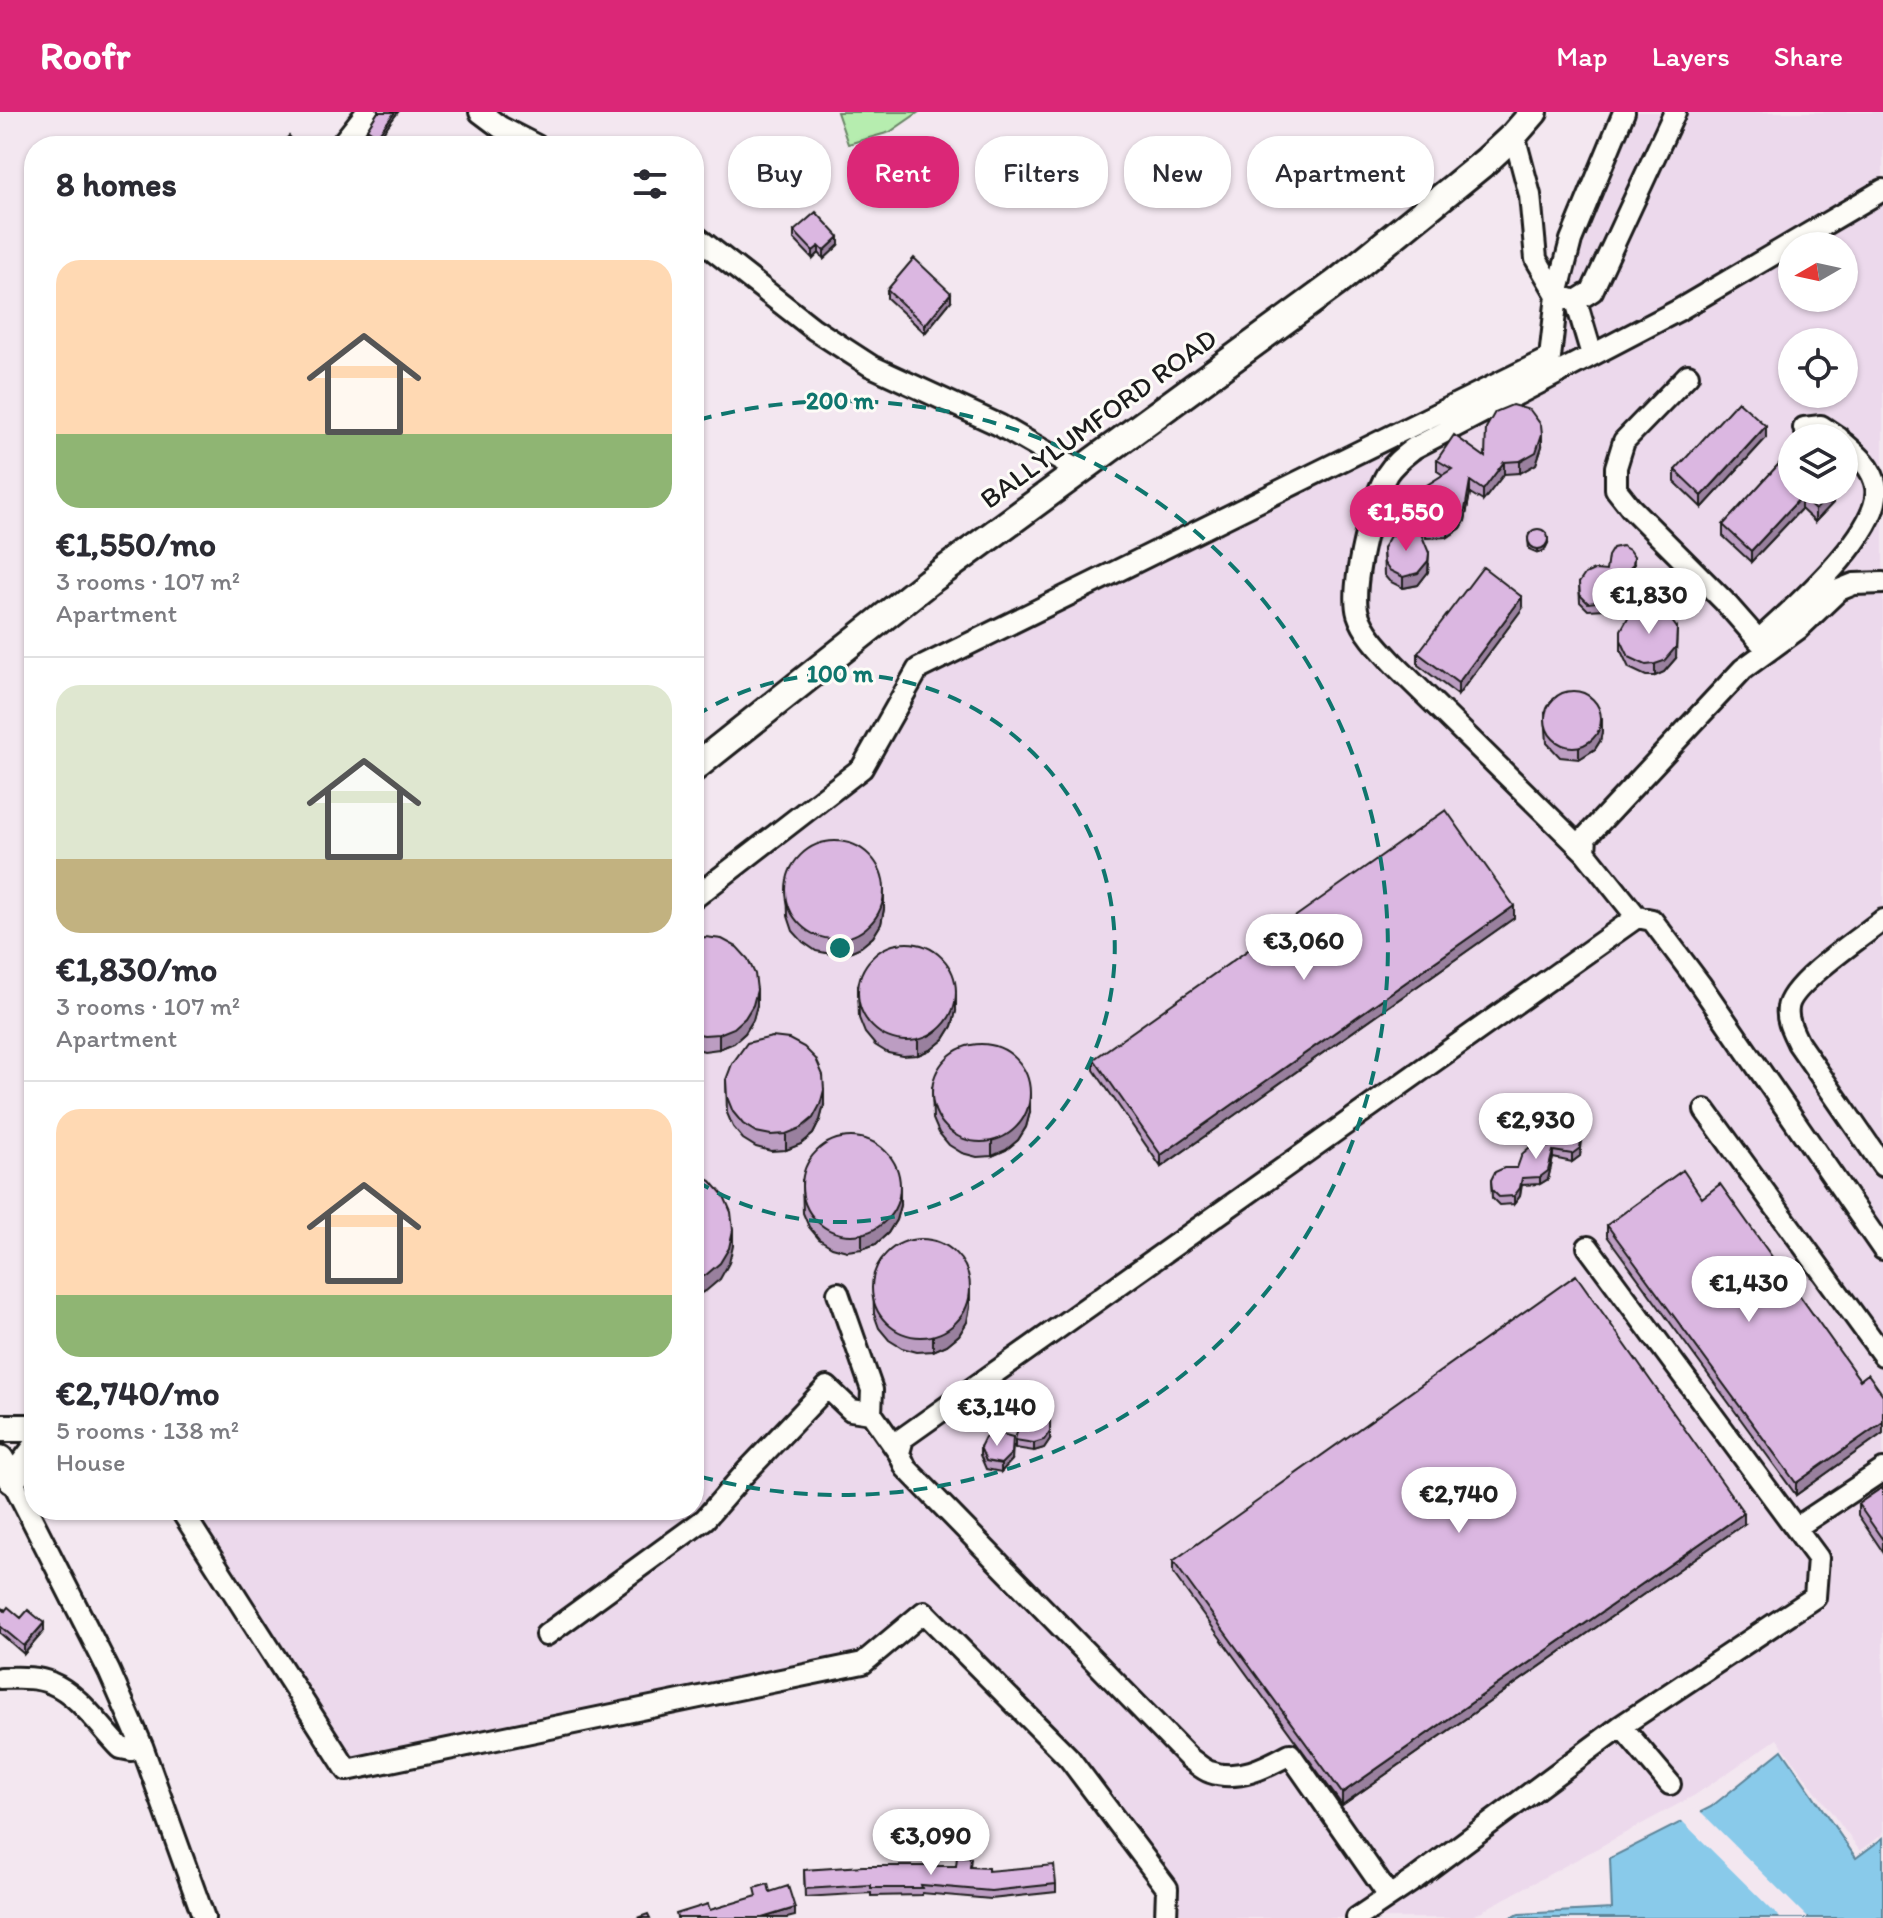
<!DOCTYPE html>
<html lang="en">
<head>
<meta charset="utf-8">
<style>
	body { margin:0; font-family:Itim,sans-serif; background:#f7f7f7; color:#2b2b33; height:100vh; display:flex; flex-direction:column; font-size:30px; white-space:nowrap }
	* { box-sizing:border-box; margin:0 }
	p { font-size:26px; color:#7c7c81 }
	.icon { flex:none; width:44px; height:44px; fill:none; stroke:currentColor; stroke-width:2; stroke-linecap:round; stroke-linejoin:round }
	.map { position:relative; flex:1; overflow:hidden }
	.sheet { position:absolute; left:24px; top:24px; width:680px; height:1384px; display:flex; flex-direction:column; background:#fff; border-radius:32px; box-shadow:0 2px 6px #0004 }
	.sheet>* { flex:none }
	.top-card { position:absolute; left:728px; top:24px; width:760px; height:72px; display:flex; gap:16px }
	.needle { width:52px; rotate:261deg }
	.controls { position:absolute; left:1778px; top:120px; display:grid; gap:16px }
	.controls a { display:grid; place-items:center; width:80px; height:80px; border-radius:50%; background:#fff; box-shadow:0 2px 6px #0004; font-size:40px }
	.price { position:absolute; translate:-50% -68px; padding:0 18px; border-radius:28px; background:#fff; color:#222; font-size:26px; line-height:52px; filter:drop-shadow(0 2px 4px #0008) }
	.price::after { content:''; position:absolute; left:50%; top:48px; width:24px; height:18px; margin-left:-12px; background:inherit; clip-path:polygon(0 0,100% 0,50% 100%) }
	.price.selected { background:#db2777; color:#fff }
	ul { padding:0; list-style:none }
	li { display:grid; align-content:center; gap:16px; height:424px; padding:0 32px }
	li+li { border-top:2px solid #e1e1e2 }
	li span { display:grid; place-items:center; height:248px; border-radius:24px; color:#555 }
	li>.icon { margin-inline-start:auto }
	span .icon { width:144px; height:144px; fill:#fffc; stroke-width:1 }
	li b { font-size:34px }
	h2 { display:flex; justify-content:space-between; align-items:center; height:96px; padding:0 32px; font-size:34px }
	.tag { padding:0 28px; border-radius:32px; background:#fff; box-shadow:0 2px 6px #0004; font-size:28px; line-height:72px }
	.tag.selected { background:#db2777; color:#fff }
	header { display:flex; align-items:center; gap:48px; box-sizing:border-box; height:112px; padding:0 40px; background:#db2777; color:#fff }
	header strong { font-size:38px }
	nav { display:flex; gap:44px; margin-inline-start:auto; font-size:28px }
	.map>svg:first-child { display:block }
</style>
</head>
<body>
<header>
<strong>Roofr</strong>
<nav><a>Map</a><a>Layers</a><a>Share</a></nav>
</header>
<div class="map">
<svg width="1883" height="1806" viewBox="0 0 1883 1806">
	<rect width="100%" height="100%" fill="#f3e7f0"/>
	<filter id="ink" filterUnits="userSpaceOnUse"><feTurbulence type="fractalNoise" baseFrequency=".0125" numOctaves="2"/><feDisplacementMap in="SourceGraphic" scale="16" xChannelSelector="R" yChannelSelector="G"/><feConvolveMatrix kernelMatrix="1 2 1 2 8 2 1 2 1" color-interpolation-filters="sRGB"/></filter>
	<g filter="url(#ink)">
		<!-- built -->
		<path fill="#ecd9ec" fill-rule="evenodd" d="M1624,0H1883V1722L1860,1739L1777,1627L1695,1683L1469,1806H1169L1160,1775L1056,1649L924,1500L863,1551L347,1658L181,1398H694V786L862,656L918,557L1550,246L1571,128ZM1792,134H1844V186H1792ZM1792,230H1844V282H1792ZM1792,326H1844V378H1792Z"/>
		<!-- green -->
		<path fill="#b6edaf" stroke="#698466" stroke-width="2" d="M837,0H919L890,20L848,32Z"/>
		<!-- water -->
		<path fill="#89caea" stroke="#5d8498" stroke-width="2" d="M1782,1638L1856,1746L1883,1726V1806H1509L1519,1802L1612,1797L1610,1746L1711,1695Z"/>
		<!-- pier -->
		<path fill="#f3e7f0" d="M1699,1696L1701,1700L1808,1806H1780L1679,1706Z"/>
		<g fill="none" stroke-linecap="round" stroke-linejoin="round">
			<!-- minor casing -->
			<g stroke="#1c1c1c" stroke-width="26">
				<path id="minor" d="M480,0L500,15L537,34
					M1514,23L1530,83L1536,147L1557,183L1576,189L1592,179L1675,0
					M340,34L367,0
					M694,123L814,217L871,254L999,313L1079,359
					M1576,189L1592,243
					M1688,263L1624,329L1616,355V377L1631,396L1724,489L1768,539
					M1804,316L1821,314L1839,326
					M1759,528C1790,499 1883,420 1876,375C1873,356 1858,343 1844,331
					M1585,740L1394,552C1381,538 1364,521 1358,502C1350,474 1372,387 1387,362C1394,351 1404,344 1414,336L1677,199L1883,78
					M694,786L862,656L918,557L1550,246L1557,183L1571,128L1624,0
					M1637,805L1585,740L1586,725L1743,557L1798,517L1839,478L1854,472L1883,471
					M1883,808C1863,824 1790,872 1788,896C1786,908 1793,920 1798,931L1883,1054
					M1705,998L1883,1243
					M838,1181L872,1278L871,1301L899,1341
					M12,1368L109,1559L142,1634L204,1806
					M181,1398L347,1658L863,1551L924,1500L1069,1646L1167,1776L1166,1806
					M1797,1415L1883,1358
					M546,1523L705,1407L746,1360L827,1275L851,1298L871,1301
					M0,1566C16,1566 35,1564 51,1571C79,1582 100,1615 121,1636L131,1638L142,1634
					M1621,1614L1670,1672
					M1389,1784L1290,1642C1266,1655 1239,1670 1210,1660C1203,1658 1195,1650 1189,1646L906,1356L899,1341L903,1326L1637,805L1652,808L1700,872L1883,1137
					M1357,1806L1415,1767L1621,1614L1815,1485L1818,1446L1588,1135"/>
			</g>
			<!-- major casing -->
			<g stroke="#1c1c1c" stroke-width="32">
				<path id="major" d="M694,656L928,470L1336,171L1486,49L1514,23L1534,0
					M0,1316H34
					M0,1347L12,1368L34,1339"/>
			</g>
			<!-- minor -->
			<use href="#minor" stroke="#fdfcf7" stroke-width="20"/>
			<!-- major -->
			<use href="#major" stroke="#fdfcf7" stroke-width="26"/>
		</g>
		<!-- wall -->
		<path fill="#bc9dc2" stroke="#1c1c1c" stroke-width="2" d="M378,0H398L377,28L367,21V17Z
			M794,119L839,133L824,147L819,141L813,147L794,127Z
			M887,178L951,189L925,221L887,186Z
			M1766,326L1702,396L1675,370V358Z
			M1542,334L1536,352L1520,361L1504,362L1483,389L1470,381L1465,409L1461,416L1448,425L1426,426L1420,397V385L1443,363L1437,359V348L1485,345Z
			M1790,340L1833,391L1815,410L1801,397L1751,450L1723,424V413Z
			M1528,426L1548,431L1544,439L1538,441L1529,437Z
			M1383,436L1429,452L1428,460L1418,473L1403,476L1389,469L1384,463Z
			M1634,452L1633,461L1627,467L1611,472L1612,488L1605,497L1588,498L1580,490L1579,471L1606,459Z
			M1522,497L1458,583L1418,553V541Z
			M1621,528L1676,546L1664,560L1655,564H1646L1629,556L1621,539Z
			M1545,601L1602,620L1600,629L1595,637L1579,647L1560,645L1547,631Z
			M787,772L884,797L881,812L873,825L861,835L847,841L831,842L816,839L803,830L793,819L788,804Z
			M1514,806L1161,1055L1094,958V947Z
			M694,828L757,893L753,908L745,921L734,931L719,937L704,939L694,936Z
			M858,874L956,899L952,914L944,927L932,937L918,943L903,944L888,941L875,933L865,921L859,906Z
			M726,968L824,993L820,1008L813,1022L801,1032L786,1038L771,1039L756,1035L743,1027L733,1015L727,1001Z
			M932,975L1030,1000L1026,1015L1018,1028L1006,1038L992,1044L977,1045L962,1041L949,1033L939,1021L933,1007Z
			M1582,1029L1580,1044L1572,1050L1553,1046L1548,1067L1540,1072L1522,1073L1520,1084L1514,1092L1499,1093L1492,1086L1491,1068L1517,1056L1549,1035Z
			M802,1068L900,1093L896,1108L888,1121L876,1132L862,1137L847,1139L832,1135L819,1127L809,1115L803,1101Z
			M1702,1086L1860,1268L1883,1283V1321L1796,1383L1607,1124V1113Z
			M873,1170L970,1195L967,1210L959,1223L947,1233L933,1239L917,1240L902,1236L889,1228L879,1216L874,1202Z
			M1050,1327L1044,1336L1034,1339L1015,1336V1328Z
			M980,1335L1012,1348L1001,1360L986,1357L980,1343Z
			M1883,1375V1440L1858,1403V1392Z
			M1744,1412L1342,1693L1173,1461V1449Z
			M0,1495L21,1506L44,1519L24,1542L0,1521Z
			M970,1755L1056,1772V1780L991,1787L922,1781V1783L871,1784V1781L805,1785L804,1758Z"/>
		<!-- shaded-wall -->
		<path fill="#99809e" stroke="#1c1c1c" stroke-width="2" d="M395,0H398L377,28V24Z
			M839,125V133L824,147V139Z
			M819,134V141L813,147V139Z
			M951,181V189L925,221V213Z
			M1766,314V326L1702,396V384Z
			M1542,322V334L1536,352L1520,361V349Z
			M1504,350V362L1483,389V378Z
			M1470,369V381L1465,409L1461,416L1448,425V413Z
			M1833,380V391L1815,410V398Z
			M1801,385V397L1751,450V439Z
			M1548,427V431L1544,439L1538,441V437Z
			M1429,441L1428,460L1418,473L1403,476V465Z
			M1634,445L1633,461L1627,467L1611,472V464Z
			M1612,481V488L1605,497V489Z
			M1522,485V497L1458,583V571Z
			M1677,516L1676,546L1664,560L1655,564V552Z
			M1602,608V620L1600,629L1595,637L1579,647V635Z
			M884,781V797L881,812L873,825L861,835L847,841V826Z
			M1514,794V806L1161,1055V1043Z
			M757,878V893L753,908L745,921L734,931L719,937V922Z
			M956,884V899L952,914L944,927L932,937L918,943V928Z
			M824,978V993L820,1008L813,1022L801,1032L786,1038V1022Z
			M1030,984V1000L1026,1015L1018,1028L1006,1038L992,1044V1028Z
			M1582,1021L1580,1044L1572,1050V1042Z
			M1553,1039V1046L1548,1067L1540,1072V1065Z
			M1522,1066L1520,1084L1514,1092V1084Z
			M900,1078V1093L896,1108L888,1121L876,1132L862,1137V1122Z
			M733,1118V1134L729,1151L720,1167L706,1179L694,1184V1169Z
			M970,1179V1195L967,1210L959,1223L947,1233L933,1239V1223Z
			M1883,1310V1321L1796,1383V1371Z
			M1050,1319V1327L1044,1336L1034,1339V1331Z
			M1013,1333L1012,1348L1001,1360V1352Z
			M1744,1401V1412L1342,1693V1681Z
			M44,1511V1519L24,1542V1534Z
			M795,1796V1804L787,1806H762Z"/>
		<!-- building -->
		<path fill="#dbb7e1" stroke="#1c1c1c" stroke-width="2" d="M378,0H395L377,24L367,17Z
			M289,24L298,34H279Z
			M816,100L839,125L824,139L819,134L813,139L794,119Z
			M914,146L951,181L925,213L887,178Z
			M1738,289L1766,314L1702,384L1675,358Z
			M1512,293L1530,298L1541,313L1542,322L1536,340L1520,349L1504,350L1483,378L1470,369L1465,398L1461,405L1448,413L1426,415L1420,385L1427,373L1452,357L1437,348L1454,323L1485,345L1486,316L1495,300Z
			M1790,340L1792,342V378H1831L1833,380L1815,398L1801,385L1751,439L1723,413Z
			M1528 427a10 10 0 1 1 20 0a10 10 0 1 1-20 0Z
			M1404,418L1420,419L1429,441L1428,449L1418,461L1403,465L1389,458L1384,451L1383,436L1390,424Z
			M1622,434L1629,438L1634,445L1633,453L1627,459L1611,464L1612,481L1605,489L1588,491L1580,483L1579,471L1585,462L1594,458L1606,459L1608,444L1613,436Z
			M1483,455L1522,485L1458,571L1418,541Z
			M1648,495L1666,501L1677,516L1676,535L1664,549L1655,552L1646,553L1629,545L1621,528V518L1630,502Z
			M1545 607a28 28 0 1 1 56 0a28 28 0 1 1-56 0Z
			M1446,698L1514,794L1161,1043L1094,947Z
			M786 778a49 49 0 1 1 98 0a49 49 0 1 1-98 0Z
			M705,825L722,827L737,835L748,847L755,862L757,878L753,893L745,906L734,916L719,922L704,923L694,921V828Z
			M858 880a49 49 0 1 1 98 0a49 49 0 1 1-98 0Z
			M772,925L789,927L804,935L816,947L823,963L824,978L820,993L813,1006L801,1016L786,1022L771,1023L756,1020L743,1012L733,1000L727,985L726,968L732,952L747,931Z
			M932 981a49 49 0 1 1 98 0a49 49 0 1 1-98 0Z
			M1561,1013L1576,1014L1582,1021L1580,1036L1572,1042L1553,1039L1548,1059L1540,1065L1522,1066L1520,1076L1514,1084L1499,1085L1492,1078L1491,1068L1495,1060L1504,1056H1517L1522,1042L1530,1035H1549L1554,1019Z
			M802 1074a49 49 0 1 1 98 0a49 49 0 1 1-98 0Z
			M1683,1058L1702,1086L1720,1072L1860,1268L1868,1262L1883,1283V1310L1796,1371L1607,1113Z
			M694,1060L711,1069L724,1084L731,1100L733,1118L729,1136L720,1151L706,1163L694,1169Z
			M872 1176a49 49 0 1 1 98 0a49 49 0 1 1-98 0Z
			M1576,1163L1744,1401L1342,1681L1173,1449Z
			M1027,1300L1042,1301L1050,1309V1319L1044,1328L1034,1331L1015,1328L1020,1308Z
			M994,1320L1013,1325L1012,1341L1001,1352L986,1349L980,1335L985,1325Z
			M1883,1375V1428L1858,1392Z
			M0,1495L5,1499L8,1495L21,1506L28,1498L44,1511L24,1534L0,1514Z
			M957,1745L971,1746L970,1755L988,1756V1759L1054,1753L1056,1772L991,1779L921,1773L922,1776H871V1773L805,1777L804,1758L863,1754H956Z
			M768,1772L770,1780L788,1774L795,1796L762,1806H677L676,1802L708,1792L710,1798L757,1784L755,1776Z
			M648,1802L650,1806H637Z"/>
	</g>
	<!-- distance rings -->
	<g fill="none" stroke="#0f766e" stroke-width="4" stroke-dasharray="14 10">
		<path d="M695 604A274 274 0 1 1 695 1068"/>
		<path d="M698 308A547 547 0 1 1 698 1364"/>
	</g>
	<g text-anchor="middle" stroke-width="6" stroke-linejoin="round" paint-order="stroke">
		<!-- street labels -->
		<g font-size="28" fill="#1c1c1c" stroke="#fdfcf7">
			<text transform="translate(1098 306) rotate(-36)" y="10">BALLYLUMFORD ROAD</text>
		</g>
	</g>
	<circle cx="840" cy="836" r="12" fill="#0f766e" stroke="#fdfcf7" stroke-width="4"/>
	<g font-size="24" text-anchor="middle" font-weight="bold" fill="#0f766e" stroke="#fdfcf7" stroke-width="6" stroke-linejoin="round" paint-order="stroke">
		<text x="840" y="297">200 m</text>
		<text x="840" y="570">100 m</text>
	</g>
</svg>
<div class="controls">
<a><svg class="needle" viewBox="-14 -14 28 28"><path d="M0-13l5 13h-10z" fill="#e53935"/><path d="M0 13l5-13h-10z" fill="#7c7c81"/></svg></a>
<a><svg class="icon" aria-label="locate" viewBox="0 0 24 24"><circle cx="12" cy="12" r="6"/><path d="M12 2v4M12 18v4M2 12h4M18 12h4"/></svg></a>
<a><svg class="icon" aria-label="layers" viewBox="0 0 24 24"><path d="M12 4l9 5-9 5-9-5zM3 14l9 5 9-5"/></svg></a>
</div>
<b class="price selected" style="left:1406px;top:441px">€1,550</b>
<b class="price" style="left:1649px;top:524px">€1,830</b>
<b class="price" style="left:1304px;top:870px">€3,060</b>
<b class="price" style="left:1536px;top:1049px">€2,930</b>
<b class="price" style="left:1749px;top:1212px">€1,430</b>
<b class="price" style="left:997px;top:1336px">€3,140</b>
<b class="price" style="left:1459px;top:1423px">€2,740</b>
<b class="price" style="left:931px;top:1765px">€3,090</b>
<div class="top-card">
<a class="tag">Buy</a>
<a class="tag selected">Rent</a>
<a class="tag">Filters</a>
<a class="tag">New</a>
<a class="tag">Apartment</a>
</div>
<section class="sheet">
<h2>8 homes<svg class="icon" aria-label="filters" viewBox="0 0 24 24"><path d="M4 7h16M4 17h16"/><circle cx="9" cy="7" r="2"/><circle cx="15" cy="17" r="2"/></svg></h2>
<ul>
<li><span style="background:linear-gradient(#ffd9b3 70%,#8fb573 0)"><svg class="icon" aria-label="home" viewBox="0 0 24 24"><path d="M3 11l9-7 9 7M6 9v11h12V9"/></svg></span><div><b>€1,550/mo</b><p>3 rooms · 107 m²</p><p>Apartment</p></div></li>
<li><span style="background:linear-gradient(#dfe7d0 70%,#c2b280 0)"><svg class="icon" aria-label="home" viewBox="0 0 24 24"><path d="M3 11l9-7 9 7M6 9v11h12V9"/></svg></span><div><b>€1,830/mo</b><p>3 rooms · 107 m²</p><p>Apartment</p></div></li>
<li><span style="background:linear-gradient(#ffd9b3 75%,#8fb573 0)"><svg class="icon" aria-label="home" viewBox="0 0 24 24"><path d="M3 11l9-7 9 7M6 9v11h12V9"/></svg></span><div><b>€2,740/mo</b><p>5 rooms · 138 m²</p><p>House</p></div></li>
</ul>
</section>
</div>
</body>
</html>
